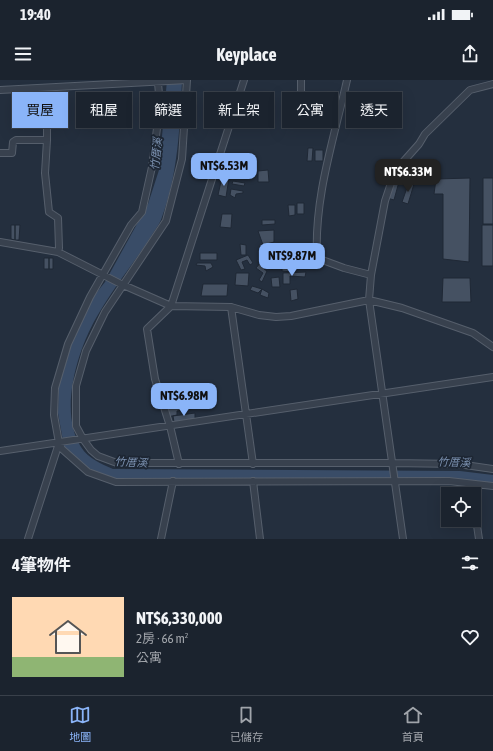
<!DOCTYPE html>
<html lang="zh-TW">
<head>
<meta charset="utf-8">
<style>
	body { margin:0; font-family:"Asap Condensed","Noto Sans TC",sans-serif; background:#282f3a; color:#f1f3f6; height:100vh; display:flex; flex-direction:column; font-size:15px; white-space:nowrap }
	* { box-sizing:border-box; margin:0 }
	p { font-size:13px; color:#a0a4aa }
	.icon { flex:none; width:22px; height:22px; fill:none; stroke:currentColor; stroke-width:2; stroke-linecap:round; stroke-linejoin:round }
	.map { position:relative; height:459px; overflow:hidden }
	.details { display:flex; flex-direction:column; background:#1b232e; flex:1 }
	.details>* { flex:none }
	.banner { position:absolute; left:12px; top:12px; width:469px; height:36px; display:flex; gap:8px }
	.tools { position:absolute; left:441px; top:407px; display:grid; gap:8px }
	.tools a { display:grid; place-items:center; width:40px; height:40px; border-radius:0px; background:#1b232e; box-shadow:0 4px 16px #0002,0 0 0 1px #39404a; font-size:20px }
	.price { position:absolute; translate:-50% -34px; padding:0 9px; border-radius:8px; background:#8ab4f8; color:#111; font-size:13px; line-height:26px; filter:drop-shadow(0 1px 2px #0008) }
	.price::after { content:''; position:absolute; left:50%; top:24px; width:12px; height:9px; margin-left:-6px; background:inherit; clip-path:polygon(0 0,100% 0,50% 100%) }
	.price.current { background:#222; color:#fff }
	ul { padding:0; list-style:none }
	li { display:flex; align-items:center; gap:12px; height:100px; padding:0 12px }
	li span { display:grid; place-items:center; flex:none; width:112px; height:80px; border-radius:0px; color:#555 }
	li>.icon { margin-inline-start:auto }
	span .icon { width:48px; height:48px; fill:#fffc; stroke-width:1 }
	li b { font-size:17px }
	h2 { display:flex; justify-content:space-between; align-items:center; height:48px; padding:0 12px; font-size:17px }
	.chip { padding:0 14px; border-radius:0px; background:#1b232e; box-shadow:0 4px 16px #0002,0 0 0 1px #39404a; font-size:14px; line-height:36px }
	.chip.current { background:#8ab4f8; color:#111 }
	.status { display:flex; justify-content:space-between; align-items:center; height:28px; padding:0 20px; background:#1b232e; direction:ltr }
	.status svg { height:11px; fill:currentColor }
	header { display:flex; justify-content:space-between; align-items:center; height:52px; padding:0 12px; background:#1b232e; font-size:18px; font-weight:700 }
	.dock { display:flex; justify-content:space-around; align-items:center; height:56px; border-top:1px solid #39404a; background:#1b232e; font-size:11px; color:#a0a4aa }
	.dock a { display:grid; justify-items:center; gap:2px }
	.dock .current { color:#8ab4f8 }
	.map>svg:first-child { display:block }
</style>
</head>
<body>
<div class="status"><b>19:40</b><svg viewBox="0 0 49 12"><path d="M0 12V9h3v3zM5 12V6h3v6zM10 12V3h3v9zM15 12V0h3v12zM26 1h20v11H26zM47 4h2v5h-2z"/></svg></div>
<header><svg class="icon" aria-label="menu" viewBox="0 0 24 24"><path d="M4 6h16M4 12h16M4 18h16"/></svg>Keyplace<svg class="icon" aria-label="share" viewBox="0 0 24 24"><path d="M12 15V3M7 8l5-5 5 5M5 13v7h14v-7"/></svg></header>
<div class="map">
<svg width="493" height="459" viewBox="0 0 493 459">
	<rect width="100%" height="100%" fill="#242f3e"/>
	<!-- water -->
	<path fill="#394c67" d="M167,0H182C180,46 178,94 162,137C160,144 154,151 150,158C134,183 114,207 99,233C78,267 58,331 81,367C88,378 101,384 113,389L460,391L493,395V406L435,401H251L108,398L88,390L64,366L58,333L59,303L67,269L89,222L105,202L148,124L159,90Z"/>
	<!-- building -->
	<path fill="#455162" stroke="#1f2835" d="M308,68H313L312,81H307Z
		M315,70H323V81H315Z
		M268,90L269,102H258V91Z
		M392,96L400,98L394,120L387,118Z
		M222,97L229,98L226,117L218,115Z
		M470,98L469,182L443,179V114H434L436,99Z
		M483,98H493V144H483Z
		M233,101L245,103L244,106L232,104Z
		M409,102L414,104L408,124L402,122Z
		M231,109L243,111V113L236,114L235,118L230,115Z
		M297,123H304V134H297Z
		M288,125H295V135L289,136Z
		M222,134H232L231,148L220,147Z
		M262,140H275V144L262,145Z
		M11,145H15V160L11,159Z
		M15,145H20L19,160H15Z
		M482,145H493V186H482Z
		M274,150V162L263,165L258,151Z
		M240,164L246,165V175H241Z
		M262,172L269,174L265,183L259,180Z
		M200,173H217V180H200Z
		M248,175L253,183L250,185L247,180L242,182L245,189L241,190L236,180Z
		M269,175L276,176L273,189L267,188Z
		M44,178H49V189H44Z
		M49,178H53V189H49Z
		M261,182L265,185L264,189L267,191L262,202L259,200L263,193L256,188Z
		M282,182H291V192L282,191Z
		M197,183H211L213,187L206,191L205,186L196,185Z
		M306,192L305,197L290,196V204H283V193Z
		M236,193H249L248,206L235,205Z
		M279,197L280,207H272L271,198Z
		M443,198H470L471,222H442Z
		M203,204H228L227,216H201Z
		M252,206L262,209L258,213L250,210Z
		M262,209L269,213L268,218L260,215Z
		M297,209L298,219L291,221L290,210Z
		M200,317L202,327L177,331V335L167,337L165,322Z
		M195,333V339L174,342L173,336Z"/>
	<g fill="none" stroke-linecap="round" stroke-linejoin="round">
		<!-- minor casing -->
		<g stroke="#565f6c" stroke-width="8">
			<path id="minor" d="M187,0L182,79L166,141L105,232L86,271L76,306V346L83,359L91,370L98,376L117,383H392L458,384L493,389
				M347,0C334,59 314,117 317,178L344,188L371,195
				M158,3L160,25L152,87L142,132L131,145L90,217L68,264L55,308L54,335L59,363L62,369L88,392L116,402L449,401L493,406
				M47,8V60L45,93L49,132L58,138L59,168L58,172
				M0,10L187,0
				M292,36L301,28V0
				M0,73H12L13,62L16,60H47
				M0,162L58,172L121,204L171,226L231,227L259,235L276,237L291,236L369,220L402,228L473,253L493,267
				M231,227L253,384
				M0,371L493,297
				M179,384L170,346L155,299L147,249L171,226L244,0
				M253,401L260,459
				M471,404L472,414
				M474,425L479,459
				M28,459L59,363
				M161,459L173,401
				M403,459L369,220L371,195L385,121L395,91L419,64L425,54L470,10L493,4"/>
		</g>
		<!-- minor -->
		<use href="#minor" stroke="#38414e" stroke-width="6"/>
	</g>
	<g text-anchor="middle" stroke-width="3.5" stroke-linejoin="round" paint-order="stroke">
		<!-- water labels -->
		<g font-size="11" font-style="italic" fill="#7c92b1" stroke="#1d2633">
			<text transform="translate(156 74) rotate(-84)" y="4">竹厝溪</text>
			<text transform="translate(131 382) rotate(3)" y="4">竹厝溪</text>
			<text transform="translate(454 382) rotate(2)" y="4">竹厝溪</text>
		</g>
	</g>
</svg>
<div class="tools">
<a><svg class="icon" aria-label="locate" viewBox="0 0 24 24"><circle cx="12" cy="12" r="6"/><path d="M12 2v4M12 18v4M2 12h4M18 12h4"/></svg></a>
</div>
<b class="price" style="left:224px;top:107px">NT$6.53M</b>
<b class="price current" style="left:408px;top:113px">NT$6.33M</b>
<b class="price" style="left:292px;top:197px">NT$9.87M</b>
<b class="price" style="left:184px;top:337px">NT$6.98M</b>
<div class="banner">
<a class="chip current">買屋</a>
<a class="chip">租屋</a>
<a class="chip">篩選</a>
<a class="chip">新上架</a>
<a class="chip">公寓</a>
<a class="chip">透天</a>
</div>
</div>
<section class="details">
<h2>4筆物件<svg class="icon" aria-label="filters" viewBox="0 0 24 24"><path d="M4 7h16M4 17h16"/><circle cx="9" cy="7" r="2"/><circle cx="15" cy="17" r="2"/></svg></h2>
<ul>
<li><span style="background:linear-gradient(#ffd9b3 75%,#8fb573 0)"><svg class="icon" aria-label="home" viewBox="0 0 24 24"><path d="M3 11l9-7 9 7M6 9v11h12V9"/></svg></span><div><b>NT$6,330,000</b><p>2房 · 66 m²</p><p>公寓</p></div><svg class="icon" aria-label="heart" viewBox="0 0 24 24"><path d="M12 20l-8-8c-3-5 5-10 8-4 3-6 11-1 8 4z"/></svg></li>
</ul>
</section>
<nav class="dock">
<a class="current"><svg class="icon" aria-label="map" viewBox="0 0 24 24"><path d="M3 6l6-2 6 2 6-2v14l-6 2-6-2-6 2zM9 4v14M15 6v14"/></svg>地圖</a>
<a><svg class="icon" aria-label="saved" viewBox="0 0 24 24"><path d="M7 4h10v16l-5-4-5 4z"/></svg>已儲存</a>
<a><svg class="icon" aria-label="home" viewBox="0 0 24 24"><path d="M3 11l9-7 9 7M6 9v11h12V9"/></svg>首頁</a>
</nav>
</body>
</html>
